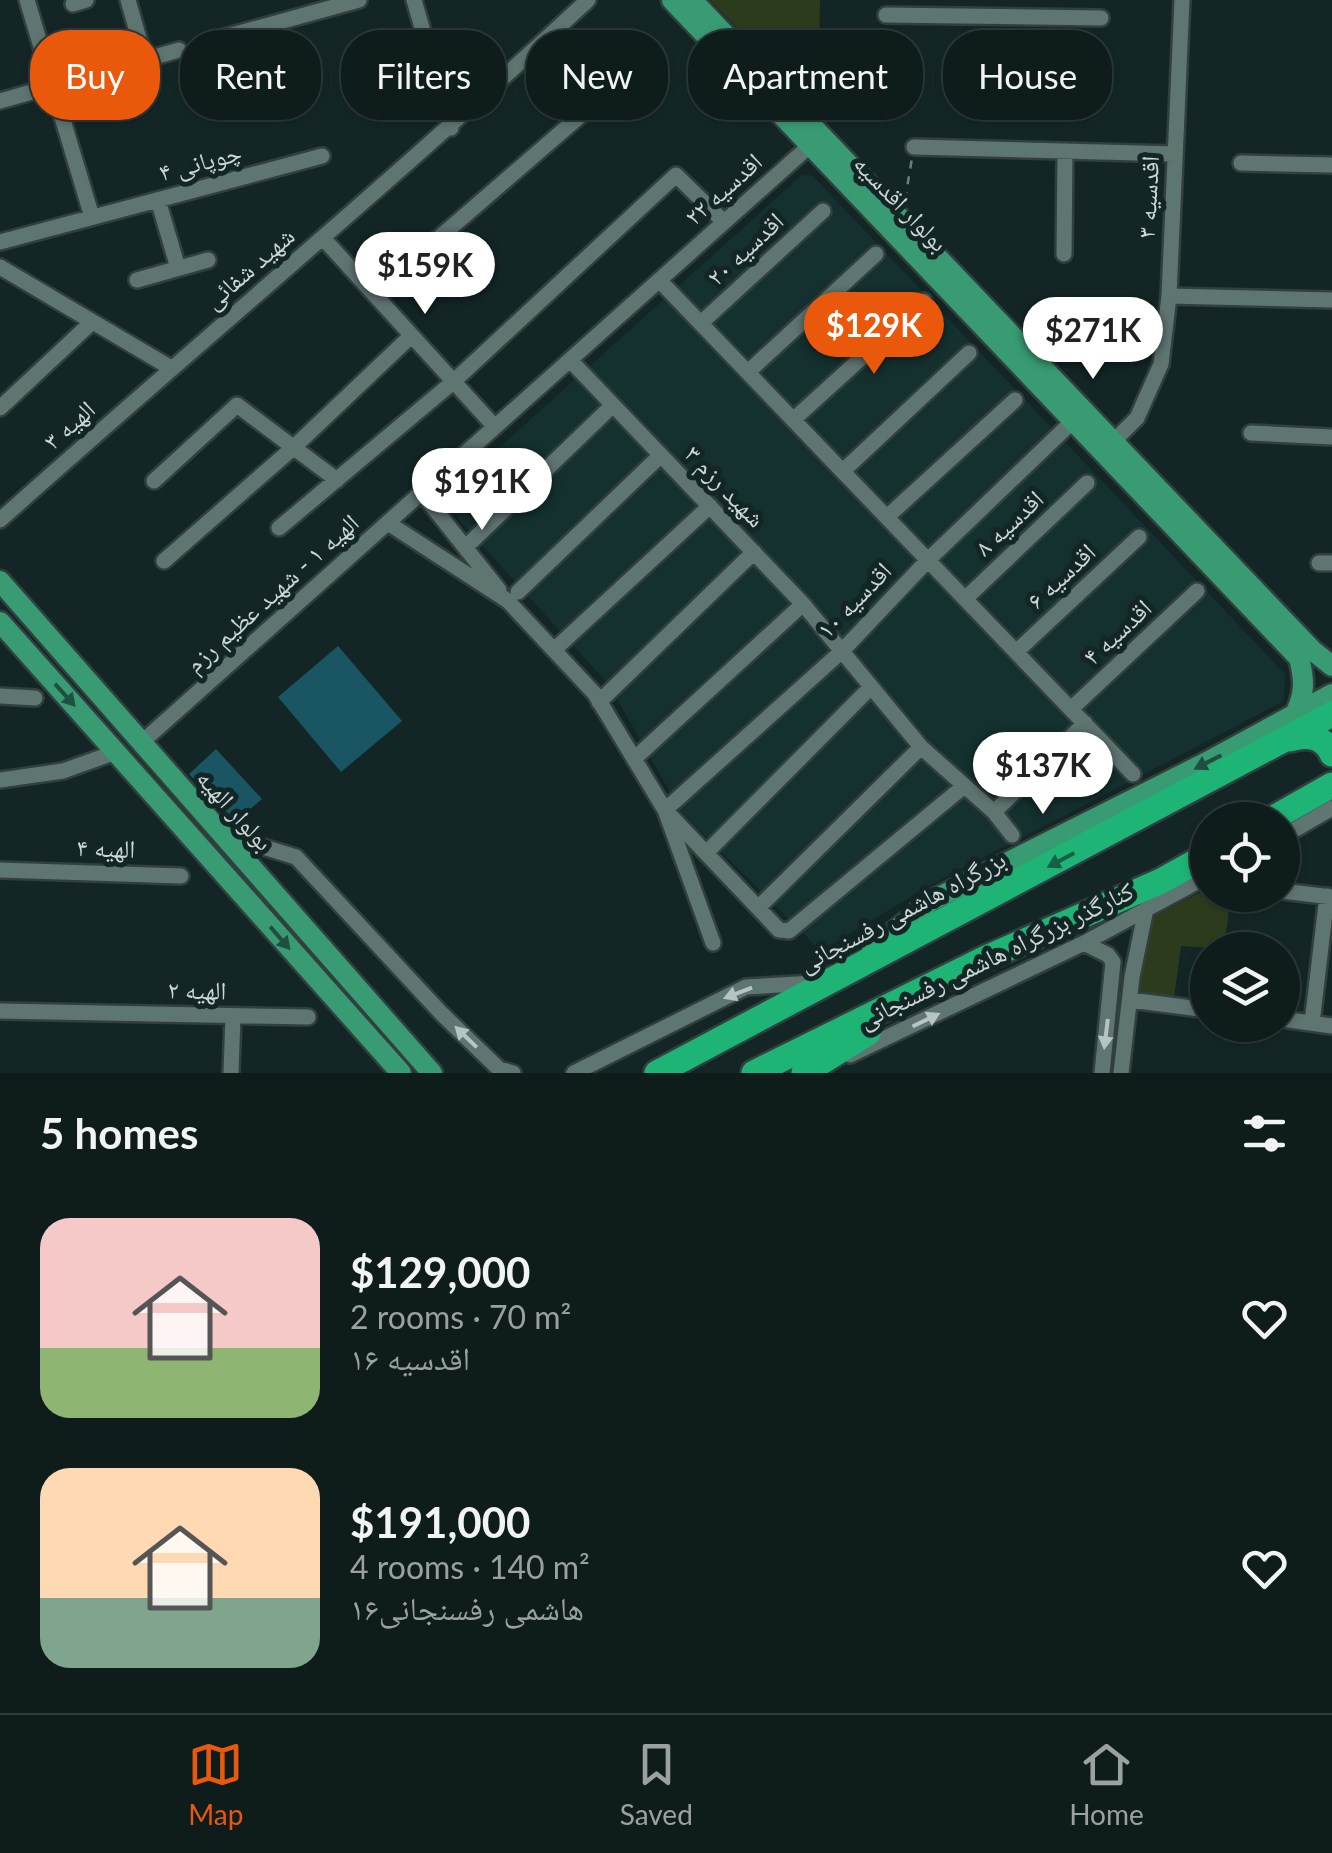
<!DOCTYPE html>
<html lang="en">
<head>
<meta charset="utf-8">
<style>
	body { margin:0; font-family:Lato,"Noto Naskh Arabic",sans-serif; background:#172525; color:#f1f3f6; height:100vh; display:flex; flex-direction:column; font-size:38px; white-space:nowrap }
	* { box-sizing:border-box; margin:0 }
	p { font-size:32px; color:#9ba1a3 }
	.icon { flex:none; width:55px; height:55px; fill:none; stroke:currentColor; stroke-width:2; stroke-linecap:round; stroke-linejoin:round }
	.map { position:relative; height:1073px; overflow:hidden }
	.drawer { display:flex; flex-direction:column; background:#0e1c1c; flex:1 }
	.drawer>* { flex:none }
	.top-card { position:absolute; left:30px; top:30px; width:1272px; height:90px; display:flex; gap:20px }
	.controls { position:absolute; left:1190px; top:802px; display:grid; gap:20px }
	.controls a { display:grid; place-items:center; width:110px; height:110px; border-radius:50%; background:#0e1c1c; box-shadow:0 2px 8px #0004,0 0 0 2px #2e3a3b; font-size:50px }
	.price { position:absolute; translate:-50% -85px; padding:0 22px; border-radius:35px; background:#fff; color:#222; font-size:32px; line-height:65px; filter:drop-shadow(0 2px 5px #0008) }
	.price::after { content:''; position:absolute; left:50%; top:60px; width:30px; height:22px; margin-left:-15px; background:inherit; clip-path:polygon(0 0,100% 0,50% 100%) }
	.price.selected { background:#ea580c; color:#fff }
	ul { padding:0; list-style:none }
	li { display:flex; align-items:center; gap:30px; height:250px; padding:0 40px }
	li span { display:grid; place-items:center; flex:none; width:280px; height:200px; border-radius:30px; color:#555 }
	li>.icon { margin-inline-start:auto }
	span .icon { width:120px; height:120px; fill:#fffc; stroke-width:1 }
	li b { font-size:42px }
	h2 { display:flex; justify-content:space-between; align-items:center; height:120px; padding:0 40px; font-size:42px }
	.tag { padding:0 35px; border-radius:40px; background:#0e1c1c; box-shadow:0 2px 8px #0004,0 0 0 2px #2e3a3b; font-size:35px; line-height:90px }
	.tag.selected { background:#ea580c; color:#fff }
	.dock { display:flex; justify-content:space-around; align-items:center; height:140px; border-top:2px solid #2e3a3b; background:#0e1c1c; font-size:28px; color:#9ba1a3 }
	.dock a { display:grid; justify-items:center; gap:5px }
	.dock .selected { color:#ea580c }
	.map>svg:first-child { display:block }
</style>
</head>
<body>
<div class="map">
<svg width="1332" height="1073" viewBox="0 0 1332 1073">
	<rect width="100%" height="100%" fill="#132625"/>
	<!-- built -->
	<path fill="#14312f" d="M802,175L813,176L1285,674L1284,701L929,886L821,951L682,813L609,685L441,500Z"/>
	<!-- green -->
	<path fill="#2d3b1d" d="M710,0H820L818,112Z
		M1207,889L1208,895H1231L1224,949L1181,946L1174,998L1138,993L1150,918Z"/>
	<!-- building -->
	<path fill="#1a5563" d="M338,646L402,721L341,772L278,697Z
		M216,749L262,799L235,822L189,774Z"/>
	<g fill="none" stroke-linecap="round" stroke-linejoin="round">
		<!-- minor casing -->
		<g stroke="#313f3e" stroke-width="20">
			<path id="minor" d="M27,0L92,217
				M128,0L145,60
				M414,0L451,128
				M73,4L86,0
				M886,15L1101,18
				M221,38L359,0
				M0,101L179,50
				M914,147L1175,154
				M1241,163L1332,165
				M158,200L178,268
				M323,238L495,427
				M0,242L322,156
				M1064,254L1065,151
				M0,267L171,368
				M137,280L208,260
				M659,280L1133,774
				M374,294L603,96L549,36
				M1169,296L1332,300
				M701,323L823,211
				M570,360L803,604L921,747L994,812L1012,835
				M748,372L876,254
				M0,408L92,322
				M793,420L924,301
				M1251,433L1332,437
				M1114,441L1137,418L1161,364L1169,296L1182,0
				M843,471L969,353
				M154,481L237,405L337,480
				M421,492L499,590
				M887,517L1015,400
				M0,520C195,346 396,178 588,0
				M388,523L508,601L595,694L665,810L713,943
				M279,528L453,382L676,175L724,222
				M472,541L613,405
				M164,561L294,447L411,336
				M1319,563H1332
				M518,592L661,455
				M965,599L1087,483
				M555,649L710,506
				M1016,652L1139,537
				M0,696L35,698
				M599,702L754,552
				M1071,709L1197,591
				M141,743L815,141
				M634,759L803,604
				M0,780L63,771L116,752
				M963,787L789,931L779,930L665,810L842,651L928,560L1074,420
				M994,812L1085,723
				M224,835L296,857L442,1014L499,1069L513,1073
				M1282,837L1332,808
				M706,853L870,688
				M0,870L181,876
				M1282,891L1332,897
				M759,907L921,747
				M1084,943L1108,955L1113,962L1102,1073
				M1130,1000L1208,1010
				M0,1011L308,1017
				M1282,1019L1332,1026
				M1312,1023L1327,896
				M850,1055L1084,943L1208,876
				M231,1073L233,1016
				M574,1073L746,987L815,983
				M1121,1073L1132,977L1146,909"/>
		</g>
		<!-- major casing -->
		<g stroke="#313f3e" stroke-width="25">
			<path id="major" d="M672,0L1299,658C1305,681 1305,695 1294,716
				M692,0L1312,650L1332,666
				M0,581L432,1073
				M0,622L401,1073
				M872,950L931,901L1207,762L1332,694"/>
		</g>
		<!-- highway casing -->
		<g stroke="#313f3e" stroke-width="30">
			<path id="highway" d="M1290,739C1308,734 1324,736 1332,754
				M1270,820L1332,785
				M657,1073L1332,714
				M754,1073L984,959L1161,881L1208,855
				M804,1073L868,1033"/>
		</g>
		<!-- path -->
		<path stroke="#6e7e7c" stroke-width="2.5" stroke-dasharray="8 8" stroke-linecap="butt" d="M905,200L912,158"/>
		<!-- minor -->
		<use href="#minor" stroke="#5f7572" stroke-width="15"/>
		<!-- major -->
		<use href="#major" stroke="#389b74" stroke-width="20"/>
		<!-- highway -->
		<use href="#highway" stroke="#1eb476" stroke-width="25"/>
	</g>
	<!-- one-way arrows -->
	<defs><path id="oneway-solid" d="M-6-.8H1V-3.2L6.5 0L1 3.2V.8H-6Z" transform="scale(2.5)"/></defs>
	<g fill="#204f41">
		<use href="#oneway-solid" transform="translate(65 695) rotate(48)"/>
		<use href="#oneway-solid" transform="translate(1208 762) rotate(153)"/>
		<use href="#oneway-solid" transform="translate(280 938) rotate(49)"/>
	</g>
	<use fill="#175f45" href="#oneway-solid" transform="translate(1061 860) rotate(152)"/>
	<g fill="#b6c4c2">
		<use href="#oneway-solid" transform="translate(738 993) rotate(159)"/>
		<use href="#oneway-solid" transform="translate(926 1020) rotate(-26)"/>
		<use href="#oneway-solid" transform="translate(1106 1034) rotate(97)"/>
		<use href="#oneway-solid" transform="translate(466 1037) rotate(-136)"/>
	</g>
	<g text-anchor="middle" stroke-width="10" stroke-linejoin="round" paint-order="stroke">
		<!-- street labels -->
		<g font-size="25" fill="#ccd8d6" stroke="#132625">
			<text transform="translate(200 162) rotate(-15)" y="9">چوپانی ۴</text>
			<text transform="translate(723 189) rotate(-42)" y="9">اقدسیه ۲۲</text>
			<text transform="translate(1148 197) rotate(-87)" y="9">اقدسیه ۳</text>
			<text transform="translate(901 203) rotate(46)" y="9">بولوار اقدسیه</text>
			<text transform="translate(745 249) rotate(-43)" y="9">اقدسیه ۲۰</text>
			<text transform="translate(249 268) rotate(-41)" y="9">شهید شفائی</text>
			<text transform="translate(69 425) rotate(-42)" y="9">الهیه ۳</text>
			<text transform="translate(725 486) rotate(46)" y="9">شهید رزم ۳</text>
			<text transform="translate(1009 523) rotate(-43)" y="9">اقدسیه ۸</text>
			<text transform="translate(1061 576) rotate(-43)" y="9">اقدسیه ۶</text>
			<text transform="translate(272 593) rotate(-42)" y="9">الهیه ۱ - شهید عظیم رزم</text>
			<text transform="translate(854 600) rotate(-46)" y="9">اقدسیه ۱۰</text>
			<text transform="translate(1117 632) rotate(-43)" y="9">اقدسیه ۴</text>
			<text transform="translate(235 810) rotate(48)" y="9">بولوار الهیه</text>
			<text transform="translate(106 848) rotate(2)" y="9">الهیه ۴</text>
			<text transform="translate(902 911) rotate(-28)" y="9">بزرگراه هاشمی رفسنجانی</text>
			<text transform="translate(996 955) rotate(-26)" y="9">کنارگذر بزرگراه هاشمی رفسنجانی</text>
			<text transform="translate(197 990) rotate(1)" y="9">الهیه ۲</text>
		</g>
	</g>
</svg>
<div class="controls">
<a><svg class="icon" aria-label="locate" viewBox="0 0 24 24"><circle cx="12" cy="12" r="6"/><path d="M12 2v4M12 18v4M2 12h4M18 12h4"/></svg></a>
<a><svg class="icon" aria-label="layers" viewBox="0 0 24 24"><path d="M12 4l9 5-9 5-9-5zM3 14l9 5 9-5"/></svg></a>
</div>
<b class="price" style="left:425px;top:317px">$159K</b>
<b class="price selected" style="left:874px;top:377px">$129K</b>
<b class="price" style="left:1093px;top:382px">$271K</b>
<b class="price" style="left:482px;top:533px">$191K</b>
<b class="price" style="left:1043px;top:817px">$137K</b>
<div class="top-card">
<a class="tag selected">Buy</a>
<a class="tag">Rent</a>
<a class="tag">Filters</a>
<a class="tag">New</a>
<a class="tag">Apartment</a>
<a class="tag">House</a>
</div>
</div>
<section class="drawer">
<h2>5 homes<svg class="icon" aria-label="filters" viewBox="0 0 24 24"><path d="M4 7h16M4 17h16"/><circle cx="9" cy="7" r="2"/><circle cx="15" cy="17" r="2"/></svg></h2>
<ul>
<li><span style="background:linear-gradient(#f6c9c9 65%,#8fb573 0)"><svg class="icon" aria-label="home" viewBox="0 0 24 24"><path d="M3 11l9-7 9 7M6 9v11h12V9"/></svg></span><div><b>$129,000</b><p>2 rooms · 70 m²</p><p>اقدسیه ۱۶</p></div><svg class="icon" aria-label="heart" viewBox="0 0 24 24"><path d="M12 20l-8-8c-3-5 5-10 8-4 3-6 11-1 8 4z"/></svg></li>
<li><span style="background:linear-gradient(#ffd9b3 65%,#7fa58c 0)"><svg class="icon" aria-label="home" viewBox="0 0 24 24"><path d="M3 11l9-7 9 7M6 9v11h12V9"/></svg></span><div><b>$191,000</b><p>4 rooms · 140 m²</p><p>هاشمی رفسنجانی۱۶</p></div><svg class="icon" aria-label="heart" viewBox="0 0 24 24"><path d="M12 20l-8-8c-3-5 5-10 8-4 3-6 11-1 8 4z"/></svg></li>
</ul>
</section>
<nav class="dock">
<a class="selected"><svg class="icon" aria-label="map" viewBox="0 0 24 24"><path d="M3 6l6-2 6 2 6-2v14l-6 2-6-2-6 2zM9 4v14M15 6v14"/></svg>Map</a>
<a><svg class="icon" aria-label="saved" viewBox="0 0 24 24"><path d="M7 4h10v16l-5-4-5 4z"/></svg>Saved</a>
<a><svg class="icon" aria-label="home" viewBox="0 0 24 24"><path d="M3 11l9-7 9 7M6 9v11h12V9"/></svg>Home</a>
</nav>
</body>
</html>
